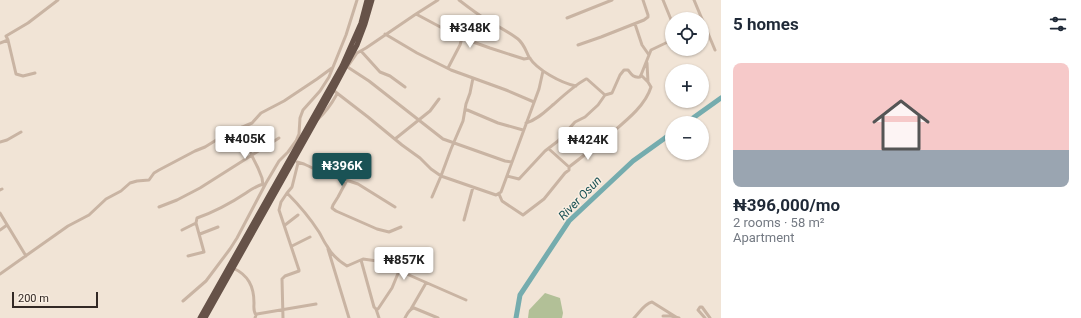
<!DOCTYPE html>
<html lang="en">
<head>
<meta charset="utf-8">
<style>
	body { margin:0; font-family:Roboto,sans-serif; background:#f2f2f3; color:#1f2937; height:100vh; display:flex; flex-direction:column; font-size:15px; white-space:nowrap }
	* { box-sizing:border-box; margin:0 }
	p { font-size:13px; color:#747a83 }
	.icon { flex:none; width:22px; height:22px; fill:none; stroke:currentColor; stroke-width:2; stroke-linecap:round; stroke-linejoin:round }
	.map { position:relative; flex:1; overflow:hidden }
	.drawer { display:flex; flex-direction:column; background:#fff; width:360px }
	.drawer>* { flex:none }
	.fabs { position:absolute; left:665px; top:12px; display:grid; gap:8px }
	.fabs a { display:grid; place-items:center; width:44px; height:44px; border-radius:50%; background:#fff; box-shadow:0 1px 3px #0004; font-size:20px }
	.scale { position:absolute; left:12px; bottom:10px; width:86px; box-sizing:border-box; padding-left:4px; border:2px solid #332925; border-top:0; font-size:11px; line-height:14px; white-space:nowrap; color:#332925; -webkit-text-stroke:3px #f9eee2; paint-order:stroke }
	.price { position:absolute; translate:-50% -34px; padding:0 9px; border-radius:4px; background:#fff; color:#222; font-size:13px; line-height:26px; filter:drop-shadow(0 1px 2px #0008) }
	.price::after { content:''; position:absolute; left:50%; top:24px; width:12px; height:9px; margin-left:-6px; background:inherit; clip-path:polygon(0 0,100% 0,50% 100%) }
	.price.current { background:#1a5255; color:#fff }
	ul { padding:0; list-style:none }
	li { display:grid; align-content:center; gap:8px; height:212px; padding:0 12px }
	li+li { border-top:1px solid #e0e1e3 }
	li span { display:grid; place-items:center; height:124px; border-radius:8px; color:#555 }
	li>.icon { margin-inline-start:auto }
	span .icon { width:72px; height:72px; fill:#fffc; stroke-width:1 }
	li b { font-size:17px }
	h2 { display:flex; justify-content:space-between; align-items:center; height:48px; padding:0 12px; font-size:17px }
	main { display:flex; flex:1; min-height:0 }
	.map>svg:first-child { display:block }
</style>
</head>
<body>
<main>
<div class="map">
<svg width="721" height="318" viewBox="0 0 721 318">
	<rect width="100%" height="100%" fill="#f1e4d6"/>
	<!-- green -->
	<path fill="#b2c097" d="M545,293L560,298L563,313L562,318H528L529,310Z"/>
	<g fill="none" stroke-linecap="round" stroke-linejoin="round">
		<!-- river -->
		<path stroke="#75acae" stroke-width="5" d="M686,123L721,98
			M516,318L520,295L569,221L633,161L672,133"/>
		<!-- minor -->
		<path stroke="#c9b4a3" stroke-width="3" d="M459,0C468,7 477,14 487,20C497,26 509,32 518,39C524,44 526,51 529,57C537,70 561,83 576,86
			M663,0L672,22
			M694,0L715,50
			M416,14L459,37L490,48L521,58L524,59L530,58
			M567,18L612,0
			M635,24L642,45L649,55
			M385,34L417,53L451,70L506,90L534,102
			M8,40L16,74L23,76L35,73
			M0,43L8,40L6,36L28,23L58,0
			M578,45L601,37L644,20L648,17V15L643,0
			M361,51L380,72L390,76L405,87
			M647,63L648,82
			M346,66L369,81L443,139L505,161L512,162
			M348,66L357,53L366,48L416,14L438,0
			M448,68L460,45L462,38
			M333,90L368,117L402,145L420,158L431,169L441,176L496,195L501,192L539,89L543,71
			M465,109L498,123L523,130
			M318,119C326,112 332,103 337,94
			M526,123C537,120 546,111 554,104C564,95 575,85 586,79H587L605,95
			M242,127L252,156L258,168L262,178L263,185
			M395,139L430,111L439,99
			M0,142L7,140L21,132
			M297,162L304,164L319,171L358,184L395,207
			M298,163L292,187L287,193C299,205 310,218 319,232C322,237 324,242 327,246C331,254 339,261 347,266L363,259L377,261L466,300
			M569,167C582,157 595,147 608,136C623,123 645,107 651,87L648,82L641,75
			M507,176L519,179L545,151L558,141L575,122L585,117L598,105L605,95L612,93L620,75L624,70H628C631,74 633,78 640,77L641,75L651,50L672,40
			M347,180L338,197L333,205L332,208L336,211L377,229L389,232L401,227
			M0,190L2,189
			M499,194L502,201L523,215L544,199L565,173L569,170V167L549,149
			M432,197L441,176L451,149L463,121L466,104L470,93L473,78
			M159,207L177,200L200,188L279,138
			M0,213L26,256
			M464,220L473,187
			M285,225L298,215
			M0,230L7,225
			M182,230L196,223
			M200,234L218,227
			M292,246L310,237
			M328,249L349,318
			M188,256L204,252L196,223L197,218C214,212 231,203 246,193C252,189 256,186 263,184
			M361,260L374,307L376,309H378L392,288L399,271
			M233,268C248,275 254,286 254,303C254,307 253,311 256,315
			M0,274L68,226L89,215L106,199L121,191L130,183L137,181L149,180L154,173L159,170L195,151L205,147L226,134L252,123L261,113L284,101L317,79L332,68
			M183,301L206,281L230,249L237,238L266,183L279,161L288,152L296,141L299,134L300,118L303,110L320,91L329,77L346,35L357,0
			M376,309L379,318
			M411,309L426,283
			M663,316H671L679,318
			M255,318L256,315L257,314L316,304
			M283,318L282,279L285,276L299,271V270L279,210L281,202L287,193
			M405,318C407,314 409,309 414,308L438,318
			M634,318C640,312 644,304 652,302L676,317
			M705,318L698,310L700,307H702L710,318"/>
		<!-- trunk -->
		<path stroke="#665248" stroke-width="5" d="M200,318L342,66L361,23L367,0
			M205,318L333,90L357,45L365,24L372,0"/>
	</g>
	<g text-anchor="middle" stroke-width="3" stroke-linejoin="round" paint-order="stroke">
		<!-- water labels -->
		<g font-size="12" font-style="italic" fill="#1a5255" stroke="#f9eee2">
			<text transform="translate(580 198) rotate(-46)" y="4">River Osun</text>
		</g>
	</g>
</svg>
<div class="fabs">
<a><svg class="icon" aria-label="locate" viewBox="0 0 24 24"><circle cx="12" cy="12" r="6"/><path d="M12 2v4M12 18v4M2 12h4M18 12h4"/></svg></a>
<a>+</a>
<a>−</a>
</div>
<div class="scale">200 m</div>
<b class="price" style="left:470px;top:49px">₦348K</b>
<b class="price" style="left:245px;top:160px">₦405K</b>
<b class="price" style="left:588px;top:161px">₦424K</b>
<b class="price current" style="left:342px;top:187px">₦396K</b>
<b class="price" style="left:404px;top:281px">₦857K</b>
</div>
<section class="drawer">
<h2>5 homes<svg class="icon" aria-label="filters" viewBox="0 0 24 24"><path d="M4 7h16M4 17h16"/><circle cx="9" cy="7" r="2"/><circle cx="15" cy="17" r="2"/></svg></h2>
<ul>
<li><span style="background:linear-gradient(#f6c9c9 70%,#9aa5b1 0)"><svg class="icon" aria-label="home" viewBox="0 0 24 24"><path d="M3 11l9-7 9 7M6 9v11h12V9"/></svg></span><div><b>₦396,000/mo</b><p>2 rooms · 58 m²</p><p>Apartment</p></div></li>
</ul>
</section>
</main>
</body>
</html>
